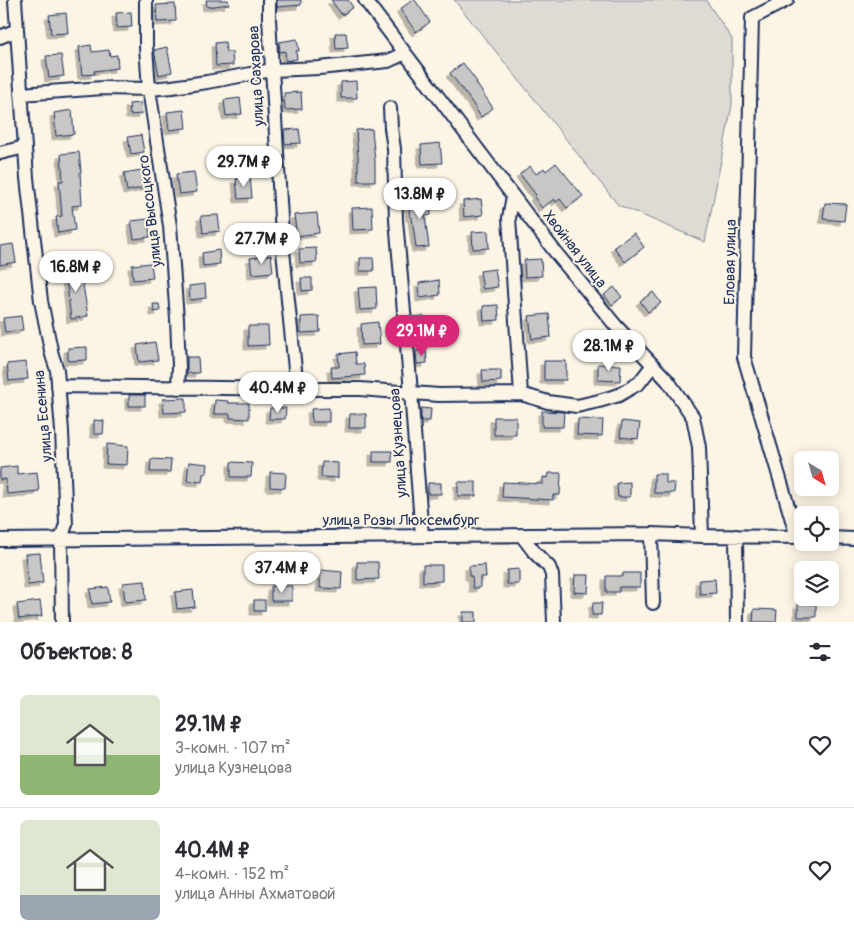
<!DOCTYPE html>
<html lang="ru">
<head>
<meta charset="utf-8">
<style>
	body { margin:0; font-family:Pangolin,sans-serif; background:#f7f7f7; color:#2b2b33; height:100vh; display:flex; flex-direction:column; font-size:19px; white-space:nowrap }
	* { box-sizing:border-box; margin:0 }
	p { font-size:16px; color:#7c7c81 }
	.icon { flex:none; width:28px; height:28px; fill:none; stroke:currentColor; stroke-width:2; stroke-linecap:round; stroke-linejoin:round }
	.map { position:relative; height:622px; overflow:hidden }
	.panel { display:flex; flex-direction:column; background:#fff; flex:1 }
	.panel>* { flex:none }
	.needle { width:32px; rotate:143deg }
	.fabs { position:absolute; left:794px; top:451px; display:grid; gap:10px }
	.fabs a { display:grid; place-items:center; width:45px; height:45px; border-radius:8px; background:#fff; box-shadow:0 2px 12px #0003; font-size:25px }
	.price { position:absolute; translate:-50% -42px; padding:0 11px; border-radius:18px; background:#fff; color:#222; font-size:16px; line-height:32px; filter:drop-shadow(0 1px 2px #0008) }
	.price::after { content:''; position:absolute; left:50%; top:30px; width:15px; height:11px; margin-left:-8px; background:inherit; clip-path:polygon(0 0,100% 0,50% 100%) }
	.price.current { background:#db2777; color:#fff }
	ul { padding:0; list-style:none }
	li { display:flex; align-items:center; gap:15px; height:125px; padding:0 20px }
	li+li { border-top:1px solid #e1e1e2 }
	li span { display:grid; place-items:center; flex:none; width:140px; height:100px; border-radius:8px; color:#555 }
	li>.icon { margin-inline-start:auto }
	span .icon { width:60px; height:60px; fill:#fffc; stroke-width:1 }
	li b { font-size:21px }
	h2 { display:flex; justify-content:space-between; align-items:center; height:60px; padding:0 20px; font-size:21px }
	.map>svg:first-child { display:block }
</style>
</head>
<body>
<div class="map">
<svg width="854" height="622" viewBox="0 0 854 622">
	<defs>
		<filter id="shadow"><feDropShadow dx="-4" dy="4" stdDeviation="0" flood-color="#0004"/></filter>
	</defs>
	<rect width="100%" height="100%" fill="#fcf5e5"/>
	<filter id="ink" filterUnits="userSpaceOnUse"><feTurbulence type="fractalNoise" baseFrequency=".02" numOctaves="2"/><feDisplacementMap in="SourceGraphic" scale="10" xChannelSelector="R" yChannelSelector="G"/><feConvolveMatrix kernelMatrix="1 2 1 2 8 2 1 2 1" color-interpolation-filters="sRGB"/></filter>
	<g filter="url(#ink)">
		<!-- green -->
		<path fill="#dfdbd4" stroke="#7d8599" d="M454,0H707L708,3L732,39V105L705,242L618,205L531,95Z"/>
		<!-- building -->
		<path fill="#c8c7c6" stroke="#1b2f5e" filter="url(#shadow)" d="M206,0H228L229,4L207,7Z
			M277,0H301V5L277,7Z
			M331,0H348L353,7L342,15Z
			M413,0H415L430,22L416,32L400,9Z
			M175,4L176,21L157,22L156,5Z
			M131,12L132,27L117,28L116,13Z
			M66,13L68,33L51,34L49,15Z
			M335,33H346L348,48L336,49Z
			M297,39L299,51H296L297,59L286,61L285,51L280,52L279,42Z
			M225,42L226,52H232L233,65L216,66L215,43Z
			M91,45L92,52L109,50L110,56L117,55L118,68L94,71L95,74L82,75L79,47Z
			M167,47L172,72L159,75L154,50Z
			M61,55L64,76L49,78L46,56Z
			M463,63L477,82L476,83L493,108L481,117L471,101L450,73Z
			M356,81L357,98H341V82Z
			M301,92L302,109L285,110L284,93Z
			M240,98L242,114L226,116L224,100Z
			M141,103L142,114L130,115L129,104Z
			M72,110L74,134L56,136L54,113Z
			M184,110L186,128L169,130L167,112Z
			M299,129L301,143L285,144L284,130Z
			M372,129L375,161V181H358V157L356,130Z
			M141,135L144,152L131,154L128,137Z
			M440,143L442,163L422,164L421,145Z
			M79,152L81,172H80L82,205L72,206L75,230L58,233L56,217L62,216L59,181H63L61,154Z
			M556,163L583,196L567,208L560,199L556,202L554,199L542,208L534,197L536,195L520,174L530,166L536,174L544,168L546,171Z
			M147,169L151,186L127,191L124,173Z
			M194,172L197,192L179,194L176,174Z
			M250,177L252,198L238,199L236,179Z
			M430,197L431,215L425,216L429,247L416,248L412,217H410L408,199Z
			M481,199L483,215L464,217L463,201Z
			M825,203L846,204L844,221L823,219Z
			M372,207L373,229L353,230L352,208Z
			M317,213L319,233L297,236L294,215Z
			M218,215L220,231L203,233L201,216Z
			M148,219L150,237L134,239L131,221Z
			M488,231L489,248L473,249L472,232Z
			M634,233L644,247L625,262L614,247Z
			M13,244L16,262L0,265V246Z
			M316,248L317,262L300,263L299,249Z
			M219,250L220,264L203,266L202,253Z
			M271,255L273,272L252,274L250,258Z
			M360,258H373L374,271H360Z
			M541,259L542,276L525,277L524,260Z
			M151,263L153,278L133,280L132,265Z
			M80,266L88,316L71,319L65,268Z
			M495,269L498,287L483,289L480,271Z
			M301,278H312V290L302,291Z
			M439,280L440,295L420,298L419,283Z
			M205,284L206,298L190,300L189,286Z
			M376,287L377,309L360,310L358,288Z
			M614,287L622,297L612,305L604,295Z
			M653,292L661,303L648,312L640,301Z
			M153,304H159L160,311L154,312Z
			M498,305L499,320L484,321L483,306Z
			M549,314L551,337L532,339L529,316Z
			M21,316L23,330L5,332L3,318Z
			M319,316L320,332L301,333V317Z
			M424,316L427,332L414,334L413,317Z
			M378,322L380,344L362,345L361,324Z
			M248,326H268L269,345L248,346Z
			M155,342L158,360L139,362L137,345Z
			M87,347V360L68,361V348Z
			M426,350L427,363L417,364L416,351Z
			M355,352L356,364H364L365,375L332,378L331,367H339L338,354Z
			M187,357H198L199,373H187Z
			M544,361H566V380H544Z
			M26,362L28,379L9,381L7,364Z
			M598,364L621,365L620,381L598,380Z
			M482,370H501V381L483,382Z
			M129,395H145V406H129Z
			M186,398V412L164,413L163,399Z
			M215,400L228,401V403H249V419L230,418V414H214Z
			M270,408H286L285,419H269Z
			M329,408V422H312L311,409Z
			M421,408L431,409L430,421H421Z
			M542,411L564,412L563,427H542Z
			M350,414H366V428H349Z
			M494,417H516V435H494Z
			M578,419L603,420L602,436L577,435Z
			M94,420L104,421L103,434H94Z
			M622,421L640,423L638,439L620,437Z
			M107,444L128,446L127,465L106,464Z
			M373,451H392V462H373Z
			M151,459L171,460L170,472H150Z
			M189,462L208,464L207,473L203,474L202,482L187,481Z
			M231,462L252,463L251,477H231Z
			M322,462L338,463V478L321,477Z
			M17,466V474L37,472L39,491L7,494L6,479L0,480V468Z
			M270,472L286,473L285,488L270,487Z
			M549,473H561L560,495H553V500L502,497L503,482L543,484V477L548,478Z
			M654,474H666V483H675L674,493H654Z
			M458,482H476V496H458Z
			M630,482V497H618L617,483Z
			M428,483H441V494H428Z
			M40,553L43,583L28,585L25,554Z
			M357,562H378L379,579L357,580Z
			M423,565H442V581L423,582Z
			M485,565L486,577H480V588H473L472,576H469V566Z
			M519,569V584H507V570Z
			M321,570L342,572L341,589L320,588Z
			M623,573H640V587H619V592H606V576H623Z
			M575,575H589L588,593L574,592Z
			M715,579L716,593L700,594L699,580Z
			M145,581L146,600L125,602L123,583Z
			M271,586H292V601H271Z
			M108,587L110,602L92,604L90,589Z
			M193,590L195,607L177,609L175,592Z
			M254,600H265V611H254Z
			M40,601L42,616L19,619L17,604Z
			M593,603H602L601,615H592Z
			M798,604H816V617H798Z
			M754,609L777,610L776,622H753Z
			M463,612H476V622H463Z"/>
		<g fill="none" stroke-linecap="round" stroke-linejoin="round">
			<!-- minor casing -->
			<g stroke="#1b2f5e" stroke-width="16">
				<path id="minor" d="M15,0L27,178L41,301L52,355L57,370L62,431L66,524L61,540L62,622
					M146,0V47L149,89L170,226L177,319L179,367L178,388
					M269,0V19L283,251L297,389
					M365,0L556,253L616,326L668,381L693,417L699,447L702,536
					M787,0L752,18L744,357L797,537
					M0,37L17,30
					M21,94L103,88L149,89L172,87L207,82L272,70L319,68L388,61L405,53
					M390,108L391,128L394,149L396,220L411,392L422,536
					M0,153L25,147
					M513,196L509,218L521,394
					M58,386L297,389H360L439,395L521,394L548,402L577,406L599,401L619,395L639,383L653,365
					M651,534L653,603
					M522,536L535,553L549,567L552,575L554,622
					M736,536L737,622
					M830,538L854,539
					M0,540L651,534L702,536L802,537"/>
			</g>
			<!-- minor -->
			<use href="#minor" stroke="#fcf5e5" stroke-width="12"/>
		</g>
	</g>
	<g text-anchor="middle" stroke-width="4" stroke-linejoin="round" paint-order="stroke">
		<!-- street labels -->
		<g font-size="15" fill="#1b2f5e" stroke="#fcf5e5">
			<text transform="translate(256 76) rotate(-93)" y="5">улица Сахарова</text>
			<text transform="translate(150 211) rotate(-97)" y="5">улица Высоцкого</text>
			<text transform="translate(575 249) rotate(52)" y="5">Хвойная улица</text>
			<text transform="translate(730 262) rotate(-89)" y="5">Еловая улица</text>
			<text transform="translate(43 416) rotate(-95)" y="5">улица Есенина</text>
			<text transform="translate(398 443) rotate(-94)" y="5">улица Кузнецова</text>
			<text x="401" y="525">улица Розы Люксембург</text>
		</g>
	</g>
</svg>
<div class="fabs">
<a><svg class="needle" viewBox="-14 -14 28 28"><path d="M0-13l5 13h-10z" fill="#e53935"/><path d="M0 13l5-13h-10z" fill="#7c7c81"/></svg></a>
<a><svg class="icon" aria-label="locate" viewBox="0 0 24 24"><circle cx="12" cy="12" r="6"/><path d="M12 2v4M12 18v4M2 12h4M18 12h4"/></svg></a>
<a><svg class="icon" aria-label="layers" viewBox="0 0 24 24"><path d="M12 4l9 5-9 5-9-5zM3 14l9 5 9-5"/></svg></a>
</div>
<b class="price" style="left:244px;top:188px">29.7M ₽</b>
<b class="price" style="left:420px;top:220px">13.8M ₽</b>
<b class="price" style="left:262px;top:265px">27.7M ₽</b>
<b class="price" style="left:76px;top:293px">16.8M ₽</b>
<b class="price current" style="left:422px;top:357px">29.1M ₽</b>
<b class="price" style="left:609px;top:372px">28.1M ₽</b>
<b class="price" style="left:278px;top:414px">40.4M ₽</b>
<b class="price" style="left:282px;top:594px">37.4M ₽</b>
</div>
<section class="panel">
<h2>Объектов: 8<svg class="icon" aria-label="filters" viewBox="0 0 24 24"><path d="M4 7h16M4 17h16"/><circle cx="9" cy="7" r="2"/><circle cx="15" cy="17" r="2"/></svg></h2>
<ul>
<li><span style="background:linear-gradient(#dfe7d0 60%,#8fb573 0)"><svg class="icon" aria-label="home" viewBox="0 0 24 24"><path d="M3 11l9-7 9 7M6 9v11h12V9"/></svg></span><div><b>29.1M ₽</b><p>3-комн. · 107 m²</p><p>улица Кузнецова</p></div><svg class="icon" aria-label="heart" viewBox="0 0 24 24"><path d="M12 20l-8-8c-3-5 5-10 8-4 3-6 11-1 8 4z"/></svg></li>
<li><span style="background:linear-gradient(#dfe7d0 75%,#9aa5b1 0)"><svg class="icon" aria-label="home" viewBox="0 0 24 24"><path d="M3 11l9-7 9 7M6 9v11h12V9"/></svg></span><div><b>40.4M ₽</b><p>4-комн. · 152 m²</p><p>улица Анны Ахматовой</p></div><svg class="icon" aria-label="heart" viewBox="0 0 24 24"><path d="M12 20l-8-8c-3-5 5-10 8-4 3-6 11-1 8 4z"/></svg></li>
</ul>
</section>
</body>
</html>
